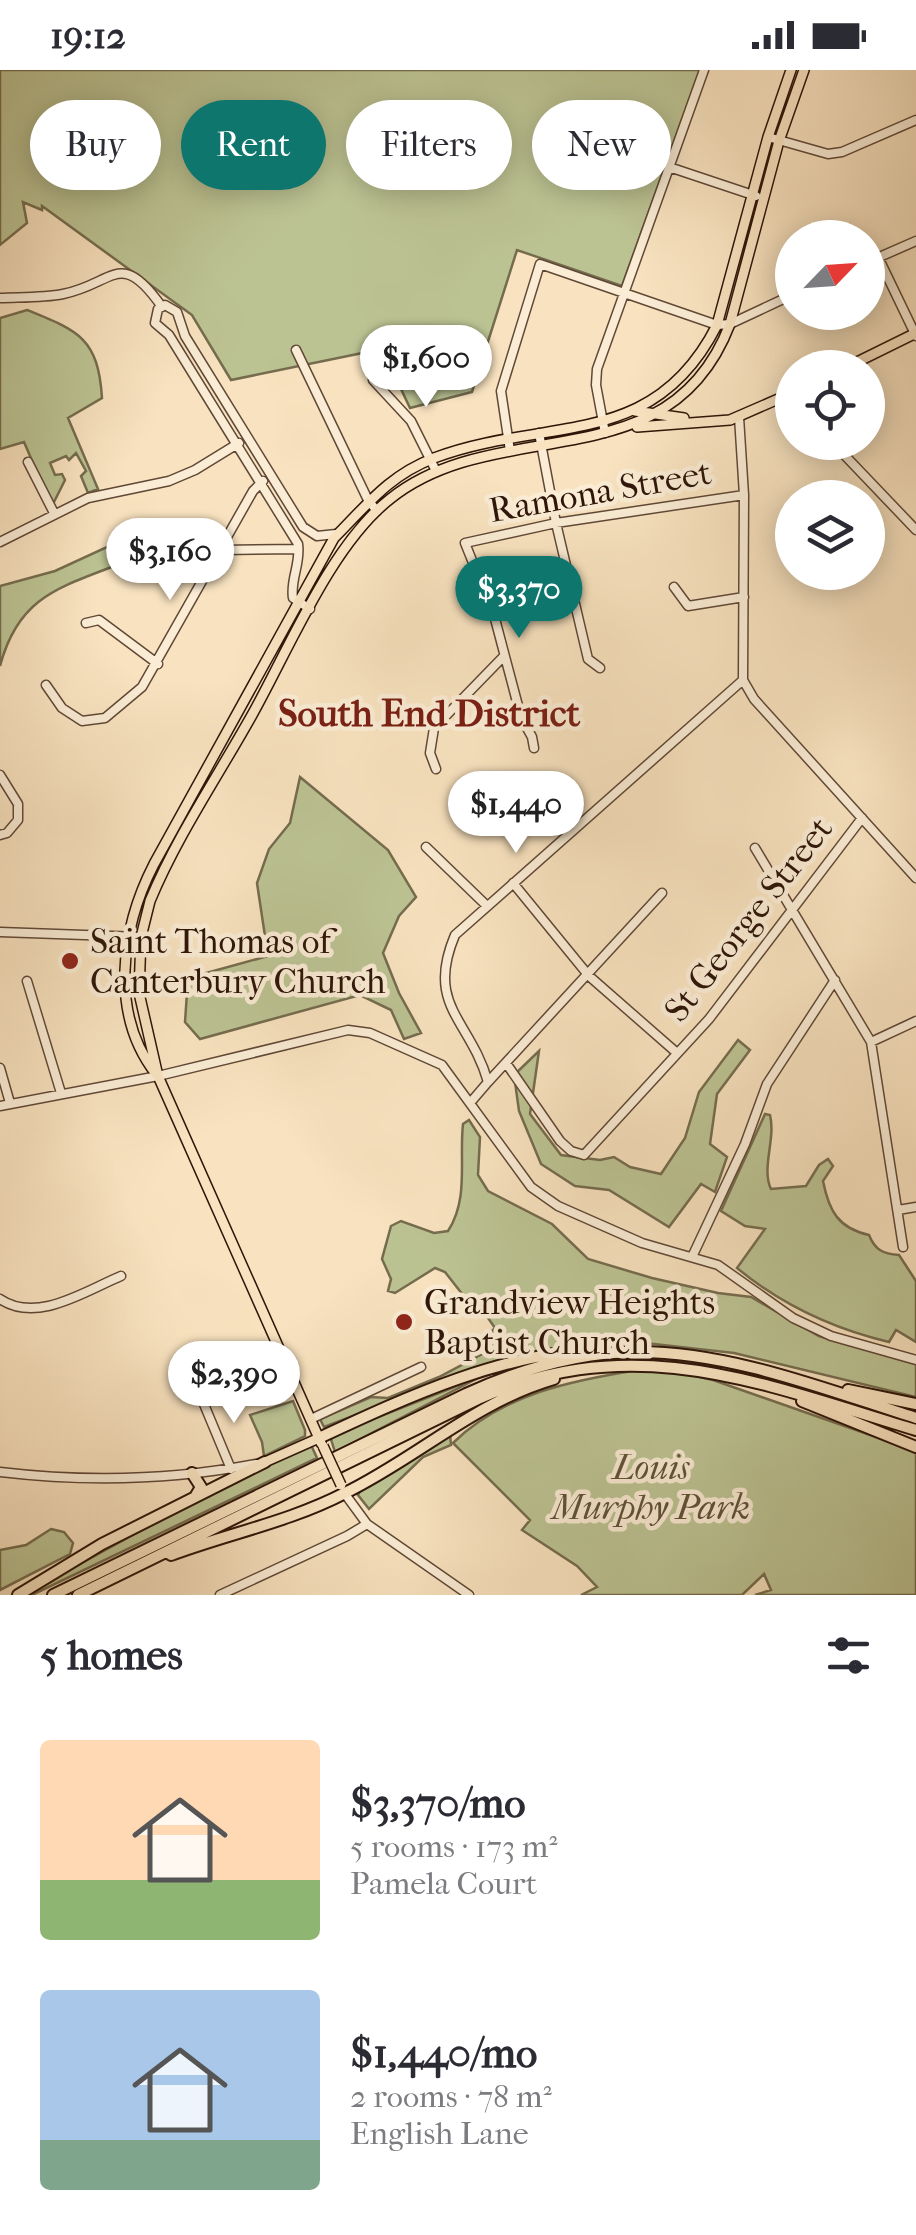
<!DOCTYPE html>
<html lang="en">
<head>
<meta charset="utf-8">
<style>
	body { margin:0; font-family:"IM FELL French Canon",serif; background:#f7f7f7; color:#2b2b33; height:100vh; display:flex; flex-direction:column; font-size:38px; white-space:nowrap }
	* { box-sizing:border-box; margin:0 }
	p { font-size:32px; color:#7c7c81 }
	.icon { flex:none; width:55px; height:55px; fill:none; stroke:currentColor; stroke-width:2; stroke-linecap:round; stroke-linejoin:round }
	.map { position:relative; height:1525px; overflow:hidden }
	.side { display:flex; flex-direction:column; background:#fff; flex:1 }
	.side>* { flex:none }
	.hud { position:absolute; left:30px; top:30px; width:858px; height:90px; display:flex; gap:20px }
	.needle { width:65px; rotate:65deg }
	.tools { position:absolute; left:775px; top:150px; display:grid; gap:20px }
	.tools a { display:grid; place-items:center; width:110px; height:110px; border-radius:50%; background:#fff; box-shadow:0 5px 25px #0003; font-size:50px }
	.price { position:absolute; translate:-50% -85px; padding:0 22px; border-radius:35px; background:#fff; color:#222; font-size:32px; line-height:65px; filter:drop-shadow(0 2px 5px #0008) }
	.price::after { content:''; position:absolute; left:50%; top:60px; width:30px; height:22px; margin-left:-15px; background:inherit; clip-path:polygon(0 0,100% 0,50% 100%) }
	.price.on { background:#0f766e; color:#fff }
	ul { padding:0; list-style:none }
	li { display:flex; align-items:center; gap:30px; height:250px; padding:0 40px }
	li span { display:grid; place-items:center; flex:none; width:280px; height:200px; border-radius:10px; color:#555 }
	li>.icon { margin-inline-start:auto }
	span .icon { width:120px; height:120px; fill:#fffc; stroke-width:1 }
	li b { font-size:42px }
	h2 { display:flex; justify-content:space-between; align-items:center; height:120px; padding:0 40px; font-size:42px }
	.pill { padding:0 35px; border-radius:45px; background:#fff; box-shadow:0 5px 25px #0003; font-size:35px; line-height:90px }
	.pill.on { background:#0f766e; color:#fff }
	.status { display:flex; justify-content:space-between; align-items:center; height:70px; padding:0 50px; background:#fff; direction:ltr }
	.status svg { height:28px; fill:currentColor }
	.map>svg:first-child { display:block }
</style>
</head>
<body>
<div class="status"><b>19:12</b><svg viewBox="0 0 49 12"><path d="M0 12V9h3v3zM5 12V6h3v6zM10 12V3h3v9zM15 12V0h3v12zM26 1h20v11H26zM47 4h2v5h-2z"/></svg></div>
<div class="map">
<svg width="916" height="1525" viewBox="0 0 916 1525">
	<rect width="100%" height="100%" fill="#f8e2bf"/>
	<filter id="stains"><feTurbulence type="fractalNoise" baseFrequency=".002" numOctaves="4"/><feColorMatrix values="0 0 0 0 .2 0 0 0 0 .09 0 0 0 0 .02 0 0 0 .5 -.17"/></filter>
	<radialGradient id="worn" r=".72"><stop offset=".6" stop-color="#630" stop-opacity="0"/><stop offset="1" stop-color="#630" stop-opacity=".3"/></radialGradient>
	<!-- green -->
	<path fill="#bcc393" stroke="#756c4e" stroke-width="2.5" d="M0,0H700L622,216L517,180L472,322L410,338L382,279L231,310L192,245L42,136V140L23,132L27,153L0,175Z
		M27,240C79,261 98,268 102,328L68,348L98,419L88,423L81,406L86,401L76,383L69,390L66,386L50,393L55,405L62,404L65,410L54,432L49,430L24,372L0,379V248Z
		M109,476L118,479L117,495C57,518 18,528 0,596V516L55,501Z
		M300,707L388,780L416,827L399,846L383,883L399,923L421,963L404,969L391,940L360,925L200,969L185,952L188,908L268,886L257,813L269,779L290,753Z
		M738,970L750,980L717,1024L710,1074L727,1087L715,1122L701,1114L669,1157L609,1120L575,1116L541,1094L519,1041L514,1005L539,981L530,1044L561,1085L600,1090L614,1087L630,1097L661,1104L685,1068L699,1022Z
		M765,1044L770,1045C776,1069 761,1098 771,1119L806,1116L819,1095L828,1089L833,1096L823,1111C829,1141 838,1158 869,1165C875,1180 883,1184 899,1185L916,1211V1272L896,1260L889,1272C834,1259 782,1235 737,1198L765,1159L745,1156L721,1141Z
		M469,1050L480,1067L478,1105L488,1121L552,1154L588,1189L652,1208L718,1223L751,1227L819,1266L916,1294V1327L734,1283L645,1273L576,1275L516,1284L324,1357L320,1349L371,1327L388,1328L439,1307L484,1283L480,1281L483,1270L495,1258L488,1248L489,1237L463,1225L445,1202L435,1198L395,1223L388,1221L391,1209L382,1189L391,1156L401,1151L434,1163L448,1161C469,1129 459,1090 463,1054Z
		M639,1300L682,1303L713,1310L916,1381V1525H755L771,1520L764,1504L742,1525H581L597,1517L577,1496L522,1460L530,1450L453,1373C503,1324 573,1310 639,1300Z
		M482,1306L335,1382L330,1366Z
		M293,1331L305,1360V1366L264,1386L262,1372L250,1345Z
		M450,1364L451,1375L423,1387L369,1439L358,1425L361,1419Z
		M311,1375L317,1388L32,1525H23L202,1427Z
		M51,1459L64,1462L73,1473L70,1484L0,1520V1480L26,1475Z"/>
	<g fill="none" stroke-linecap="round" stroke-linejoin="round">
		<!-- minor casing -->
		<g stroke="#604836" stroke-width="11">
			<path id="minor" d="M768,67L828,84L842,82L916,50
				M669,97L756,126
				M878,187L916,266
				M868,192L916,171
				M0,228C20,227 43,228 63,224C114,214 120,177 162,237
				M296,280L368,430L377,441
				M374,293L373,310L411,351L436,401
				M739,347L744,425L743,610L754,629L916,808
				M539,363L556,453L588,589L600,598
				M605,363L596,315L597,299L704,0
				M832,372L916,460
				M510,381L501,321L540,194L717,255L730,254L792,225
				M28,392L54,443
				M0,472L88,428L169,411L195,400L239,373
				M222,480L298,479
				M674,517L688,536L744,527
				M310,539L293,528C290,509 301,494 298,474L169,265L155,253L158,239L165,235L177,242L185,266L303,457L317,466L336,464
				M86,553L99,550L158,594
				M46,615L62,638L82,651L105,648L142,617L253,421L263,411
				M534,678L532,667L521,647L494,545L465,473L556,453L744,425
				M436,699L430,683L434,658L504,586
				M0,705L18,734V750L7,763L0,765
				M426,777L487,836
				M755,778L871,972L903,1177
				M513,813L589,906L677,983
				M0,862L141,867
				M27,911L61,1023
				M871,972L916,951
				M506,993L560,1071L571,1081L584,1085L709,949L862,748
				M0,998L10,1033
				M488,1012L662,823
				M470,1033L488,1012C470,949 425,936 455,865L743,610
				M0,1036L158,1006L348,960L370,963L442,995L531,1117L558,1136L642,1173L718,1195L793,1248L831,1266L916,1290
				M898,1140L916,1137
				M692,1187L745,1074L767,1014L835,910
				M0,1229C37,1254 85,1221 121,1206
				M201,1327L231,1399
				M311,1349L421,1297
				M0,1402C84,1412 173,1410 256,1394
				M345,1424L367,1454L469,1525
				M220,1525L347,1466L367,1454"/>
		</g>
		<!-- major casing -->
		<g stroke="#2e1508" stroke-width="12">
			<path id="major" d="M845,298L916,263
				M635,341L684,348
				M637,357L730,350L792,323
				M156,1004C109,944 121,858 154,794L334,468C367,435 388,406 434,388C545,346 653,382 717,255L768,67L791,0
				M321,1373L158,1006L139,923L141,867L150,831C177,766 218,706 252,645C289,579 331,475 390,429C498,342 669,414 730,254L779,71L804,0
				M265,1392L319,1368"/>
		</g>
		<!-- highway casing -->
		<g stroke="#2e1508" stroke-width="14">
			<path id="highway" d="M848,1320L916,1334
				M802,1331L916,1377
				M319,1368C409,1326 506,1281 606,1279
				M192,1403L201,1417L195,1427
				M171,1485C230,1463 289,1452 345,1423C417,1388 475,1332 554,1309
				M18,1525L102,1474L265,1392
				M53,1525L466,1324C519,1300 579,1282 638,1282C732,1282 827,1320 916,1348
				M78,1525L478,1329C634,1259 763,1314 916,1360"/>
		</g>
		<!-- minor -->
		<use href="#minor" stroke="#faecd5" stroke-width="8"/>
		<!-- major -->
		<use href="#major" stroke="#f8e2bf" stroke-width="9"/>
		<!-- highway -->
		<use href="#highway" stroke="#f8e2bf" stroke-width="10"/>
		<!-- major-bridge casing -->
		<g stroke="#2e1508" stroke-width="12" stroke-linecap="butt">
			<path id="major-bridge" d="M323,1376L341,1415"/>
		</g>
		<!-- major-bridge -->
		<use href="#major-bridge" stroke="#f8e2bf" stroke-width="9"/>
	</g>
	<!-- markers -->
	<g fill="#8f2418" stroke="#faecd5" stroke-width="4">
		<circle cx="70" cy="891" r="10"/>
		<circle cx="404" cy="1252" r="10"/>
	</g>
	<g text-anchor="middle" stroke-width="9" stroke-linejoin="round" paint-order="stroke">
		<!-- street labels -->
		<g font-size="35" fill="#2e1508" stroke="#faecd5">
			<text transform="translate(600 421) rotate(-10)" y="12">Ramona Street</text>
			<text transform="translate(748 849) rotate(-52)" y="12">St George Street</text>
		</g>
		<!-- poi labels -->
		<g font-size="35" fill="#2e1508" stroke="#faecd5" text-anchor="start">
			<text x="90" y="883">Saint Thomas of<tspan x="90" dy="40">Canterbury Church</tspan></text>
			<text x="424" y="1244">Grandview Heights<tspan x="424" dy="40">Baptist Church</tspan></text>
		</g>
		<!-- park labels -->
		<g font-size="35" font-style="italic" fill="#605239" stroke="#faecd5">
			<text x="651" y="1409">Louis<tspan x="651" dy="40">Murphy Park</tspan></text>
		</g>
		<!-- neighbourhood labels -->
		<g font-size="38" font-weight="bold" fill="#7a1f14" stroke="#faecd5">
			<text x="429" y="656">South End District</text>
		</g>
	</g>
	<rect width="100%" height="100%" filter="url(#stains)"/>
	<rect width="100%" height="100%" fill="url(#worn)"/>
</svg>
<div class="tools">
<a><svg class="needle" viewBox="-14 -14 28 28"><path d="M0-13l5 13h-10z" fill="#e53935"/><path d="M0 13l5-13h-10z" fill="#7c7c81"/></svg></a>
<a><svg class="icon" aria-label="locate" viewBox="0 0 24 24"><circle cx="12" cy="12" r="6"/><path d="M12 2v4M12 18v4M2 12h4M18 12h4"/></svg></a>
<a><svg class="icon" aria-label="layers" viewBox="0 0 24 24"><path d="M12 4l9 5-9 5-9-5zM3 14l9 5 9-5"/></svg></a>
</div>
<b class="price" style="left:426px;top:340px">$1,600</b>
<b class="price" style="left:170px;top:533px">$3,160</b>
<b class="price on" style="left:519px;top:571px">$3,370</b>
<b class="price" style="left:516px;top:786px">$1,440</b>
<b class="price" style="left:234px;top:1356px">$2,390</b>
<div class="hud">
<a class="pill">Buy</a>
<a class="pill on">Rent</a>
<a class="pill">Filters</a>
<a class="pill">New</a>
</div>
</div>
<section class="side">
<h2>5 homes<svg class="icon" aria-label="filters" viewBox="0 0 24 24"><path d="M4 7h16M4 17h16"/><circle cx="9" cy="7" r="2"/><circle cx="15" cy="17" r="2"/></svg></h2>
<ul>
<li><span style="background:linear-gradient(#ffd9b3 70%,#8fb573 0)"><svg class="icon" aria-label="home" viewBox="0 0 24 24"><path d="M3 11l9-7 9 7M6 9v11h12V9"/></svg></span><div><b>$3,370/mo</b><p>5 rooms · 173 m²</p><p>Pamela Court</p></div></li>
<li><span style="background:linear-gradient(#a9c7e8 75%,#7fa58c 0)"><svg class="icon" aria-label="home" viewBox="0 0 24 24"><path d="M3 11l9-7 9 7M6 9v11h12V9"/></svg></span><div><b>$1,440/mo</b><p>2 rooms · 78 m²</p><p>English Lane</p></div></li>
</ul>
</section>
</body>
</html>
